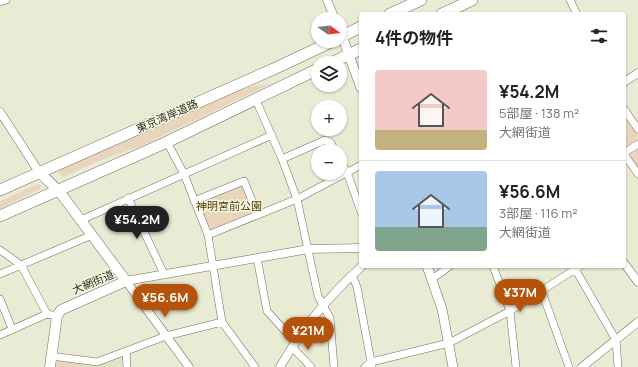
<!DOCTYPE html>
<html lang="ja">
<head>
<meta charset="utf-8">
<style>
	body { margin:0; font-family:Manrope,"Noto Sans JP",sans-serif; background:#f2f2f2; color:#222; height:100vh; display:flex; flex-direction:column; font-size:15px; white-space:nowrap }
	* { box-sizing:border-box; margin:0 }
	p { font-size:13px; color:#767676 }
	.icon { flex:none; width:22px; height:22px; fill:none; stroke:currentColor; stroke-width:2; stroke-linecap:round; stroke-linejoin:round }
	.map { position:relative; flex:1; overflow:hidden }
	.panel { position:absolute; left:359px; top:12px; width:267px; height:256px; display:flex; flex-direction:column; background:#fff; border-radius:4px; box-shadow:0 1px 3px #0004 }
	.panel>* { flex:none }
	.needle { width:26px; rotate:104deg }
	.tools { position:absolute; left:311px; top:12px; display:grid; gap:8px }
	.tools a { display:grid; place-items:center; width:36px; height:36px; border-radius:50%; background:#fff; box-shadow:0 1px 3px #0004; font-size:20px }
	.price { position:absolute; translate:-50% -34px; padding:0 9px; border-radius:14px; background:#b45309; color:#fff; font-size:13px; line-height:26px; filter:drop-shadow(0 1px 2px #0008) }
	.price::after { content:''; position:absolute; left:50%; top:24px; width:12px; height:9px; margin-left:-6px; background:inherit; clip-path:polygon(0 0,100% 0,50% 100%) }
	.price.on { background:#222; color:#fff }
	ul { padding:0; list-style:none }
	li { display:flex; align-items:center; gap:12px; height:100px; padding:0 16px }
	li+li { border-top:1px solid #e0e0e0 }
	li span { display:grid; place-items:center; flex:none; width:112px; height:80px; border-radius:4px; color:#555 }
	li>.icon { margin-inline-start:auto }
	span .icon { width:48px; height:48px; fill:#fffc; stroke-width:1 }
	li b { font-size:17px }
	h2 { display:flex; justify-content:space-between; align-items:center; height:48px; padding:0 16px; font-size:17px }
	.map>svg:first-child { display:block }
</style>
</head>
<body>
<div class="map">
<svg width="638" height="367" viewBox="0 0 638 367">
	<rect width="100%" height="100%" fill="#e9ebd4"/>
	<!-- built -->
	<path fill="#e1e4c5" d="M121,357L125,359L126,367H83L84,364L100,365Z"/>
	<!-- green -->
	<path fill="#e9d5be" d="M270,84L141,146L101,160L63,177L59,173L60,170L240,90L253,86Z
		M624,116L638,135L636,140L626,147L624,146Z
		M638,149V169L631,159V153Z
		M38,184L41,186L40,189L0,209V201Z
		M240,185L243,186L254,211L252,213L213,229L208,228L199,205V201Z
		M58,361L83,364L82,367H55Z"/>
	<g fill="none" stroke-linecap="round" stroke-linejoin="round">
		<!-- minor casing -->
		<g stroke="#6e705b" stroke-width="8">
			<path id="minor" d="M570,0L577,14
				M0,2L6,0
				M255,98L282,159L297,199L318,296L330,318L334,367
				M624,109L638,129
				M167,142L184,174L208,235L222,322L255,367
				M624,153L638,144
				M624,154L638,174
				M282,159L325,140L331,143L335,151
				M340,160L347,172L361,212
				M128,198L164,274
				M194,201L244,181L258,215
				M81,220L272,135
				M208,235L297,199L361,165
				M0,250L21,265L47,314
				M257,258L267,311L295,342
				M493,266L510,311L516,367
				M574,267L616,340L618,367
				M0,274L92,235
				M352,275L357,287L372,367
				M432,279L450,266
				M542,292L569,367
				M0,299L12,329
				M0,335L47,314L57,316
				M292,347L311,367
				M126,351L127,367
				M51,356L97,362L166,336L222,322
				M365,367L371,362L449,343L510,311L580,266"/>
		</g>
		<!-- tertiary casing -->
		<g stroke="#6e705b" stroke-width="9">
			<path id="tertiary" d="M327,0L335,19
				M624,82L638,73
				M0,112L39,172
				M624,263L638,282
				M189,367L126,281L309,249L361,248
				M280,367C303,327 328,297 362,266
				M582,367L638,322"/>
		</g>
		<!-- secondary casing -->
		<g stroke="#6e705b" stroke-width="10">
			<path id="secondary" d="M342,36L361,88
				M427,266L442,309L453,367"/>
		</g>
		<!-- primary casing -->
		<g stroke="#6e705b" stroke-width="11">
			<path id="primary" d="M39,172L59,191L126,281L61,310L57,316L50,367"/>
		</g>
		<!-- trunk casing -->
		<g stroke="#6e705b" stroke-width="12">
			<path id="trunk" d="M390,14L421,0
				M442,14L472,0
				M340,37L361,27
				M331,63L361,49
				M0,190L278,67L333,41
				M0,216L167,142L318,69"/>
		</g>
		<!-- minor -->
		<use href="#minor" stroke="#fff" stroke-width="7"/>
		<!-- tertiary -->
		<use href="#tertiary" stroke="#fff" stroke-width="8"/>
		<!-- secondary -->
		<use href="#secondary" stroke="#fff" stroke-width="9"/>
		<!-- primary -->
		<use href="#primary" stroke="#fff" stroke-width="10"/>
		<!-- trunk -->
		<use href="#trunk" stroke="#fff" stroke-width="11"/>
	</g>
	<g text-anchor="middle" stroke-width="3" stroke-linejoin="round" paint-order="stroke">
		<!-- street labels -->
		<g font-size="11" fill="#2b2c23" stroke="#f6f9e1">
			<text transform="translate(167 116) rotate(-24)" y="4">東京湾岸道路</text>
			<text transform="translate(93 282) rotate(-23)" y="4">大網街道</text>
		</g>
		<!-- park labels -->
		<g font-size="11" fill="#583909" stroke="#f6f9e1">
			<text x="229" y="210">神明宮前公園</text>
		</g>
	</g>
</svg>
<div class="tools">
<a><svg class="needle" viewBox="-14 -14 28 28"><path d="M0-13l5 13h-10z" fill="#e53935"/><path d="M0 13l5-13h-10z" fill="#767676"/></svg></a>
<a><svg class="icon" aria-label="layers" viewBox="0 0 24 24"><path d="M12 4l9 5-9 5-9-5zM3 14l9 5 9-5"/></svg></a>
<a>+</a>
<a>−</a>
</div>
<b class="price on" style="left:137px;top:240px">¥54.2M</b>
<b class="price" style="left:520px;top:313px">¥37M</b>
<b class="price" style="left:165px;top:318px">¥56.6M</b>
<b class="price" style="left:308px;top:351px">¥21M</b>
<section class="panel">
<h2>4件の物件<svg class="icon" aria-label="filters" viewBox="0 0 24 24"><path d="M4 7h16M4 17h16"/><circle cx="9" cy="7" r="2"/><circle cx="15" cy="17" r="2"/></svg></h2>
<ul>
<li><span style="background:linear-gradient(#f6c9c9 75%,#c2b280 0)"><svg class="icon" aria-label="home" viewBox="0 0 24 24"><path d="M3 11l9-7 9 7M6 9v11h12V9"/></svg></span><div><b>¥54.2M</b><p>5部屋 · 138 m²</p><p>大網街道</p></div></li>
<li><span style="background:linear-gradient(#a9c7e8 70%,#7fa58c 0)"><svg class="icon" aria-label="home" viewBox="0 0 24 24"><path d="M3 11l9-7 9 7M6 9v11h12V9"/></svg></span><div><b>¥56.6M</b><p>3部屋 · 116 m²</p><p>大網街道</p></div></li>
</ul>
</section>
</div>
</body>
</html>
